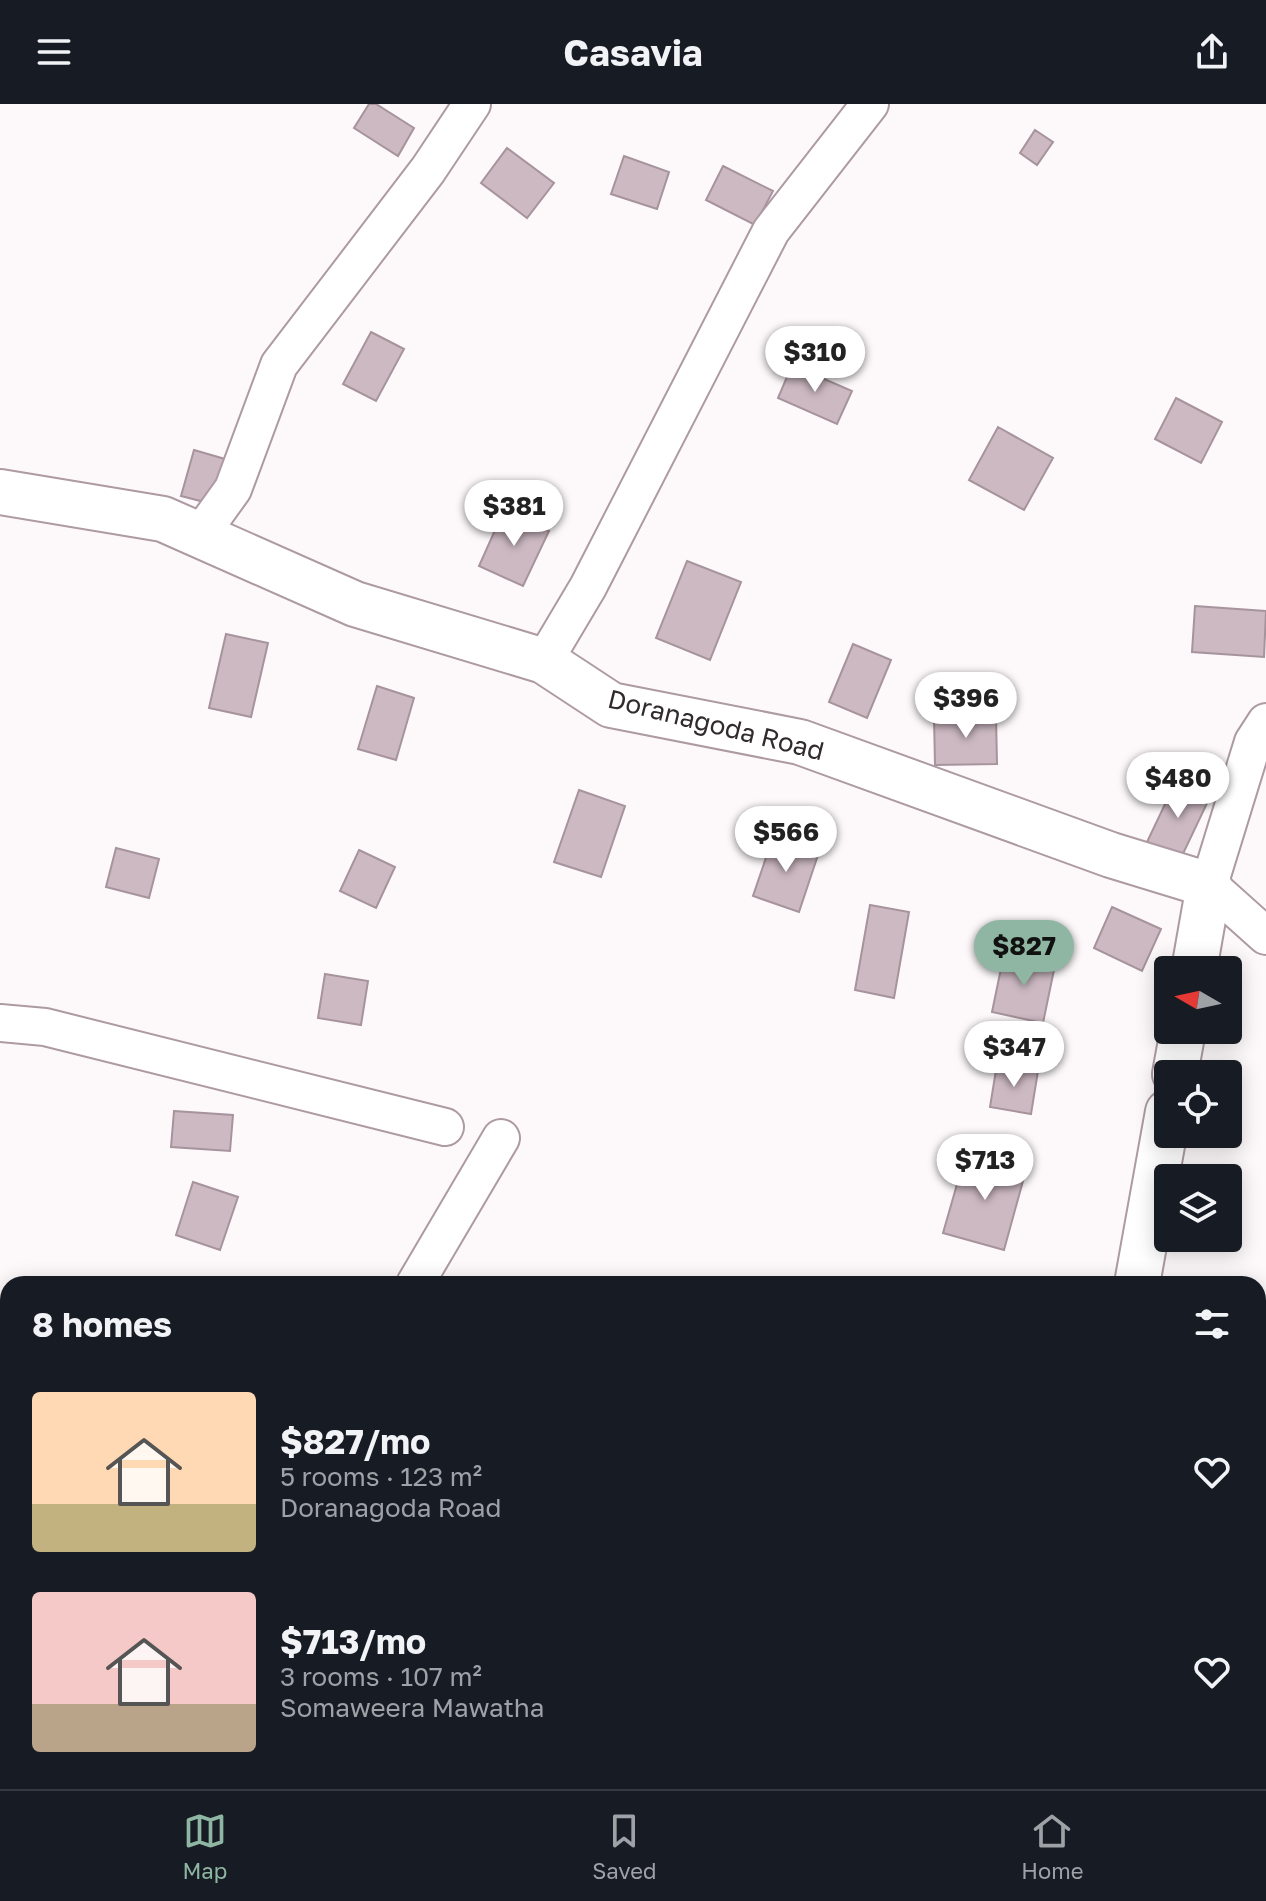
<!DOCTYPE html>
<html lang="en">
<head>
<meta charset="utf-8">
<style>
	body { margin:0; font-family:"Golos Text",sans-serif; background:#20242c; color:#f1f3f6; height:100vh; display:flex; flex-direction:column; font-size:30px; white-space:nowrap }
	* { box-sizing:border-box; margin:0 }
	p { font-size:26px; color:#9ea1a6 }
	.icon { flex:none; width:44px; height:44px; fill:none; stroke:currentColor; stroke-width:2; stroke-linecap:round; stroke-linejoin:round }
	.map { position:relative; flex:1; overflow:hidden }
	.panel { position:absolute; left:0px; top:1172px; width:1266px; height:514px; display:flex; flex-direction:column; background:#171b24; border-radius:24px 24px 0 0; box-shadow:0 4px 20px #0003 }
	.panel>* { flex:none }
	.needle { width:52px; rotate:279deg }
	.buttons { position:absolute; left:1154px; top:852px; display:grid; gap:16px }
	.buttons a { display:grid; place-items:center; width:88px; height:88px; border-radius:8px; background:#171b24; box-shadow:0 4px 20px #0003; font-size:40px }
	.price { position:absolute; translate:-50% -68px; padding:0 18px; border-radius:28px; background:#fff; color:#222; font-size:26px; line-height:52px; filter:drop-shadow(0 2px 4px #0008) }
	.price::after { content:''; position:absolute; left:50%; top:48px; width:24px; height:18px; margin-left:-12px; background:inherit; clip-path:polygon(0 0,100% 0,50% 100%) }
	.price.current { background:#8fb6a3; color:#111 }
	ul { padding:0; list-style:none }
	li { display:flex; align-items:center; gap:24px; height:200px; padding:0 32px }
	li span { display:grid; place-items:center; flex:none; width:224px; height:160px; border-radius:8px; color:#555 }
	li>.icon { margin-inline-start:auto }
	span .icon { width:96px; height:96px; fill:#fffc; stroke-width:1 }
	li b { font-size:34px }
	h2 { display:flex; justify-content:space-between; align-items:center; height:96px; padding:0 32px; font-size:34px }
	header { display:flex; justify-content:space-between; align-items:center; height:104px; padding:0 32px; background:#171b24; font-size:36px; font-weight:700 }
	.dock { display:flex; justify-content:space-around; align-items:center; height:112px; border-top:2px solid #363941; background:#171b24; font-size:22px; color:#9ea1a6 }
	.dock a { display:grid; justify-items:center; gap:4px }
	.dock .current { color:#8fb6a3 }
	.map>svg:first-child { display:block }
</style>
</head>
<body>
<header><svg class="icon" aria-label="menu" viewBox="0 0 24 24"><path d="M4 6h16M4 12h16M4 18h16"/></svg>Casavia<svg class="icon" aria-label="share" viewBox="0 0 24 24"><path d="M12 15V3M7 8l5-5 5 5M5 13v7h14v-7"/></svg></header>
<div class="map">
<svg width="1266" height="1685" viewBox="0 0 1266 1685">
	<rect width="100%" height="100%" fill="#fdf9fb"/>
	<!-- building -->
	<path fill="#cdb9c2" stroke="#a6939c" stroke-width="2" d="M369,0H376L414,24L398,52L354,24Z
		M1035,26L1053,38L1037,61L1020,49Z
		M507,44L554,79L527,114L481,79Z
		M624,52L669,68L657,105L611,90Z
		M723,62L773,87L755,121L706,96Z
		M371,228L404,245L376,297L343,280Z
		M792,261L852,287L837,320L778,294Z
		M1176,294L1222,318L1201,359L1155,335Z
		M998,323L1053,354L1024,406L969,376Z
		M194,346L225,355L212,400L181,392Z
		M504,406L549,427L523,482L479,462Z
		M687,457L741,478L710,556L656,534Z
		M1195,502L1266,507L1264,553L1192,548Z
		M226,530L268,539L251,613L209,604Z
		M853,540L891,556L867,614L829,598Z
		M377,582L414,594L396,656L358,645Z
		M996,612L997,660L935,661L934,613Z
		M1176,677L1210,693L1181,754L1147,738Z
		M579,686L625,702L601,773L554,758Z
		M773,733L819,748L799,808L753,792Z
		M116,744L159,755L149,794L106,783Z
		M359,746L395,763L376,804L340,787Z
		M870,801L909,808L894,894L855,886Z
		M1112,803L1161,825L1142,867L1094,844Z
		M1004,850L1055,861L1043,919L992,908Z
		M325,870L368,877L361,921L318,914Z
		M997,960L1038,967L1031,1010L990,1003Z
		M174,1007L233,1011L230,1047L171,1043Z
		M966,1049L1026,1066L1004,1146L943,1129Z
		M193,1078L238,1093L220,1146L176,1131Z
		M1258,1312L1266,1319V1344L1258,1338Z
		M1258,1352L1266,1362V1377L1260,1382Z
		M1258,1483L1266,1489V1523L1258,1534Z
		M1258,1547L1266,1551V1573L1258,1589Z
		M223,1678H254L250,1685H234Z
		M752,1678H800L796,1685H748Z"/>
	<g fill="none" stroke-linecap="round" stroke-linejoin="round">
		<!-- minor casing -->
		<g stroke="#ad9aa3" stroke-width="40">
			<path id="minor" d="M200,431L233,385L279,261L428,66L472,0
				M544,557L588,483L771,127L870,0
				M1266,618L1253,638L1209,781L1266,832
				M0,919L45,923L445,1023
				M415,1180L501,1034"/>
		</g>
		<!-- tertiary casing -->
		<g stroke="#ad9aa3" stroke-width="48">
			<path id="tertiary" d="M0,388L163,415L355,500L544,557L611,601L800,638L1111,751L1209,781L1194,866
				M1175,970L1183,926
				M1137,1180L1168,1008
				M1019,1685L1020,1678"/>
		</g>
		<!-- minor -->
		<use href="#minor" stroke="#fff" stroke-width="36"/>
		<!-- tertiary -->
		<use href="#tertiary" stroke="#fff" stroke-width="44"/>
	</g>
	<g text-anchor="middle" stroke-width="6" stroke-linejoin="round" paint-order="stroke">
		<!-- street labels -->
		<g font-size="26" fill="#322b2e" stroke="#fff">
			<text transform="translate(716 621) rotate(14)" y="9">Doranagoda Road</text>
		</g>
	</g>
</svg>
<div class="buttons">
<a><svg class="needle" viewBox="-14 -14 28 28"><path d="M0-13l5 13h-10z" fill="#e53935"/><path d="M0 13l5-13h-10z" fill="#9ea1a6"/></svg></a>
<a><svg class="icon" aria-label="locate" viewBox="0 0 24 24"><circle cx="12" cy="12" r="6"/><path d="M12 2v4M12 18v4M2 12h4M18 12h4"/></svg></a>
<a><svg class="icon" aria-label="layers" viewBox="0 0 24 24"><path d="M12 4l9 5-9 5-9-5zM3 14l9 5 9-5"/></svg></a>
</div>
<b class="price" style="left:815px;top:290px">$310</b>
<b class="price" style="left:514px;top:444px">$381</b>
<b class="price" style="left:966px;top:636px">$396</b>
<b class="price" style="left:1178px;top:716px">$480</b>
<b class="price" style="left:786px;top:770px">$566</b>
<b class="price current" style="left:1024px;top:884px">$827</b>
<b class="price" style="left:1014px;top:985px">$347</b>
<b class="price" style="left:985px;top:1098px">$713</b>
<section class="panel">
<h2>8 homes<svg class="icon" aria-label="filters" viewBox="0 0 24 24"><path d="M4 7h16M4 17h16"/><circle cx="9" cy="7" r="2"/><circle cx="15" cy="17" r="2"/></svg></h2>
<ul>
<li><span style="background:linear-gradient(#ffd9b3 70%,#c2b280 0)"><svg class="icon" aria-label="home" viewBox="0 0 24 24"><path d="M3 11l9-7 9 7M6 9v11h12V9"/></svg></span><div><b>$827/mo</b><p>5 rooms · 123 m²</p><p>Doranagoda Road</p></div><svg class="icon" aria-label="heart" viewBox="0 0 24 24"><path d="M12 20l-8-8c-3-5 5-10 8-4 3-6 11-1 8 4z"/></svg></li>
<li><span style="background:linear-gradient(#f6c9c9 70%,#b9a48a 0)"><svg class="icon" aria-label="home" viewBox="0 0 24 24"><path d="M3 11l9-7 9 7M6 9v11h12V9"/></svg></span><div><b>$713/mo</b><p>3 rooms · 107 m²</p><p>Somaweera Mawatha</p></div><svg class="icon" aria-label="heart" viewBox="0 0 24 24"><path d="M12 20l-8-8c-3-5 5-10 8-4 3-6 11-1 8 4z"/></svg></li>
</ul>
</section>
</div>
<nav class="dock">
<a class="current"><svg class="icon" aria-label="map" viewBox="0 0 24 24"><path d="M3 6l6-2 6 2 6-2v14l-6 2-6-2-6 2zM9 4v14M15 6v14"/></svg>Map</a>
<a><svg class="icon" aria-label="saved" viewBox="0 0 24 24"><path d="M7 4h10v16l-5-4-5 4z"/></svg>Saved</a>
<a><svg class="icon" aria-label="home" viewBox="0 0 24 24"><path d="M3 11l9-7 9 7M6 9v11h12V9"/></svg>Home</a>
</nav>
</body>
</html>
